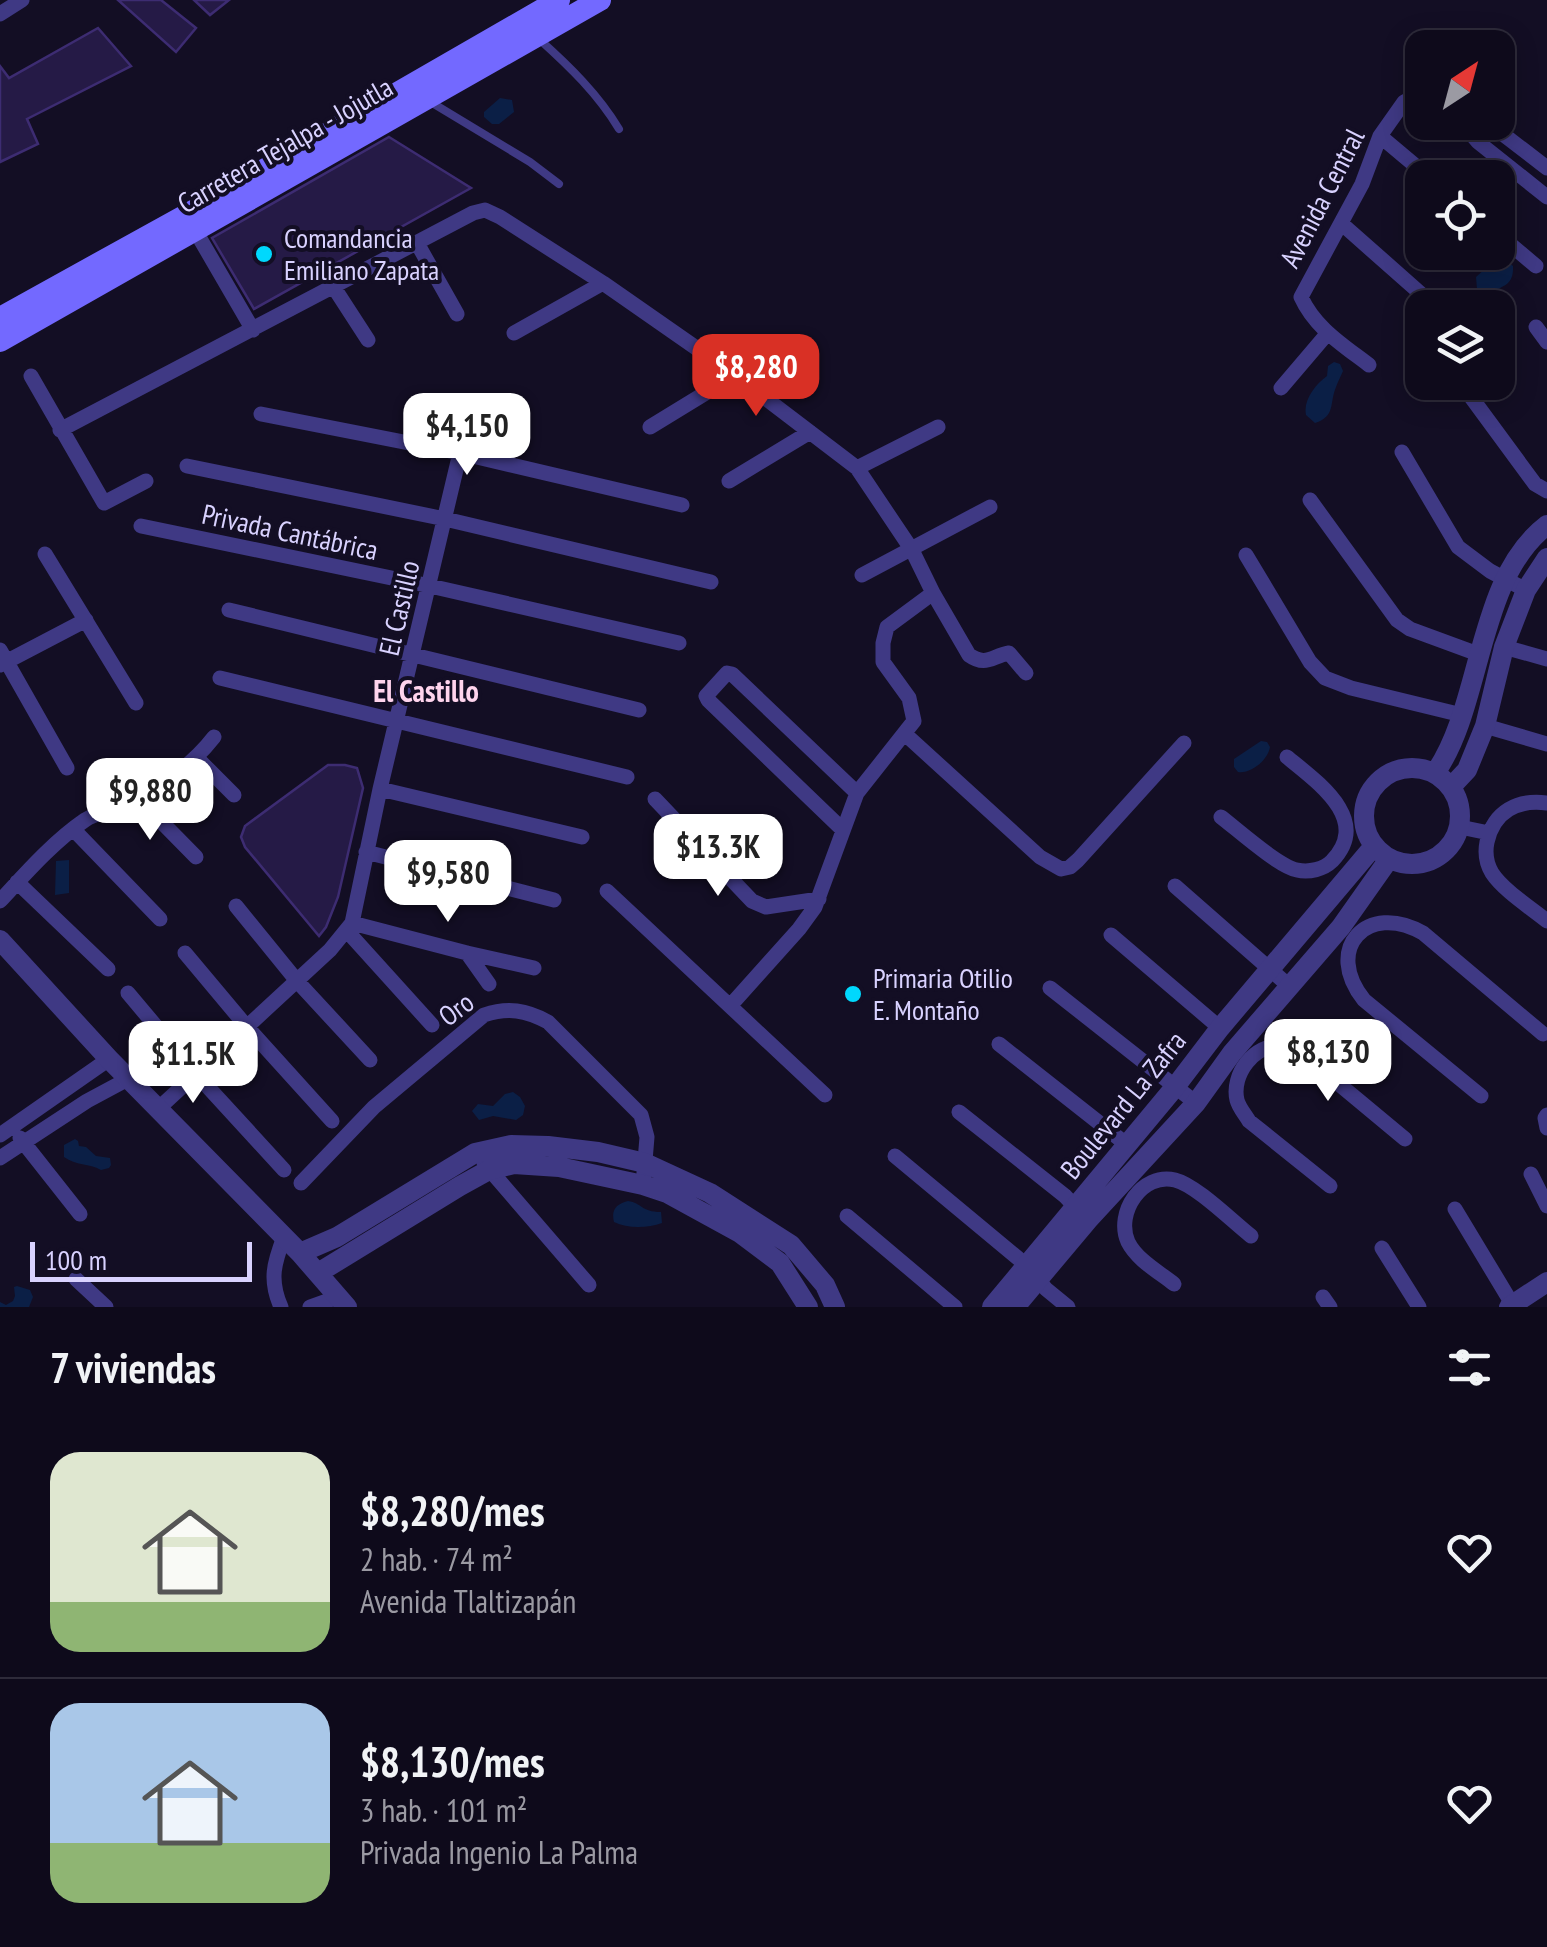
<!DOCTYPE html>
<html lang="es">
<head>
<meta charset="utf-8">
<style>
	body { margin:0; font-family:"PT Sans Narrow",sans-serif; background:#1c1828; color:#f1f3f6; height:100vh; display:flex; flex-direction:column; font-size:38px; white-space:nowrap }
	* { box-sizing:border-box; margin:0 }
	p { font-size:32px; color:#9b9aa3 }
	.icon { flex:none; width:55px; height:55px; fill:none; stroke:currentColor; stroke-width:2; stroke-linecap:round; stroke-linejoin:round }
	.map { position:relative; height:1307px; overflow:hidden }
	.side { display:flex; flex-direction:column; background:#0e0a1b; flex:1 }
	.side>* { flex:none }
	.needle { width:65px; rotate:36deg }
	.buttons { position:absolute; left:1405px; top:30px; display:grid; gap:20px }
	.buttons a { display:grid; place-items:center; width:110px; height:110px; border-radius:20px; background:#0e0a1b; box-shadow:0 5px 25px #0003,0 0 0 2px #2e2b3a; font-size:50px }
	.scale { position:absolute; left:30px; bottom:25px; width:222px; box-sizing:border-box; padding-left:10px; border:5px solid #d9d2ff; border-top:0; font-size:28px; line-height:35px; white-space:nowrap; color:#d9d2ff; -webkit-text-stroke:8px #130e24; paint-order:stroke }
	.price { position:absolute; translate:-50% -85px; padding:0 22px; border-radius:20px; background:#fff; color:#222; font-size:32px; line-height:65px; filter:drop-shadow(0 2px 5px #0008) }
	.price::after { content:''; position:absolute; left:50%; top:60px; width:30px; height:22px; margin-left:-15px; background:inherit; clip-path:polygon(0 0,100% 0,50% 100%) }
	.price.active { background:#d93025; color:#fff }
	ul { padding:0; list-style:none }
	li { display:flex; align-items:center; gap:30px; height:250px; padding:0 50px }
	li+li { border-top:2px solid #2e2b3a }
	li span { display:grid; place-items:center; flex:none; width:280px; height:200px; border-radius:30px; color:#555 }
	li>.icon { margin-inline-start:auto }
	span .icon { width:120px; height:120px; fill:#fffc; stroke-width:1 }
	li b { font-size:42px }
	h2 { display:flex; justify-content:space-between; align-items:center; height:120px; padding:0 50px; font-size:42px }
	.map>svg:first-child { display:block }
</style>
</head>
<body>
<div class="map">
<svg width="1547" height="1307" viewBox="0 0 1547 1307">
	<rect width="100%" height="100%" fill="#130e24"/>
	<!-- water -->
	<path fill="#0b1f46" d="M500,98L512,100L514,112L499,124H492L484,117V112Z
		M1497,258L1505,259L1513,266C1514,287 1502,285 1488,295C1485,298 1479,305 1476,307H1465L1464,299L1477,289L1476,277Z
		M1334,362L1340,364L1343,371C1341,376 1338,381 1336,387C1329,404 1336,416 1315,423L1306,415C1303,400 1315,385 1327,376L1328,366Z
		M1261,741L1267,742L1270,747C1268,760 1251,774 1238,772L1234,767V759Z
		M69,860V893L55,895L56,861Z
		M513,1092L520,1097L525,1106L523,1115L516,1120L493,1116L479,1120L472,1111L478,1104L493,1106L505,1094Z
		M75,1139L78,1141L79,1146L86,1147L96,1156L110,1158L111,1165L109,1168L101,1170C89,1163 76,1166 64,1157V1145Z
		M628,1201C642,1203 641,1212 661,1212L662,1223C648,1228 628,1229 614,1222C611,1210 616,1204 628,1201Z
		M17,1286L30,1290L33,1297L29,1307H0V1302L6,1305L13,1301L15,1296L14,1287Z"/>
	<!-- building -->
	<path fill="#251a46" stroke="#3d2c72" stroke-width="2.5" d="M118,0H161L196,28L176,52Z
		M194,0H229L210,15Z
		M98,28L131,66L27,119L38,144L0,162V66L9,78Z
		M389,137L471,188L254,309L212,238Z
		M328,765H345L357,768L363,788L338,897L326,927L319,936L245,847L241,837L245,826Z"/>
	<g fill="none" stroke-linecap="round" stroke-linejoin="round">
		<!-- service -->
		<path stroke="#3f3984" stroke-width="8" d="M540,40C569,66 598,94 619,129
			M429,101L530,162L559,184"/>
		<!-- minor -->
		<path stroke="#3f3984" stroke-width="15" d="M0,14L22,0
			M1461,122L1478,142L1547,197
			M1474,122L1495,128L1547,168
			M1380,136L1430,178
			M1342,224L1437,308
			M192,225L253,330
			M1498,234L1536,266
			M417,243L457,314
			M333,286L368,340
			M1536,327L1547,342
			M514,333L603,283
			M1369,365C1343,345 1315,328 1301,297L1362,184L1380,136L1404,102L1417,95L1422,96
			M31,376L104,503L146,481
			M1460,382L1535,484L1547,491
			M1281,388L1327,334
			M261,414L460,453L682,505
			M650,427L735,375
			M60,430L473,213L485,210L500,217L603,283L735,375L857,468L912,550L933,593L969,655C986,667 992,656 1009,653L1026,673
			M1402,452L1458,547L1490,571L1526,590
			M187,466L445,519L711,582
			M857,468L938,427
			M729,481L810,432
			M1310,500L1397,620L1410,629L1478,654
			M141,526L430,586L679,643
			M45,554L136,703
			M1246,555L1310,662L1325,678L1351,688L1462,715
			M862,575L990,507
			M229,610L639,710
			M1504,647L1547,659
			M0,650L67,768
			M0,665L86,620
			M220,678L627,777
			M1485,726L1547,744
			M905,734L1040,857L1061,869L1070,867L1078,860L1184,743
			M197,758L234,795
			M380,789L582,837
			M137,797L196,857
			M655,799L752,901L766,907L819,899
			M1547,803C1518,799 1494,811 1487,842C1485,852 1486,863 1492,873C1503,890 1531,908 1547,921
			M1221,817C1238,830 1278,866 1297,870C1309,873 1324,869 1332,861C1372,819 1317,782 1287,757
			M1460,827L1489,833
			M73,829L160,919
			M843,830L708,700L706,696L727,673L732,674L857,793
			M366,852L554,900
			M17,882L108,969
			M1175,886L1289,986
			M607,891L825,1095
			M0,901C26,873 53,842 85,820C95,813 109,812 121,807C156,790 190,768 214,737
			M236,906L297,981L370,1060
			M352,923L467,953L534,968
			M347,931L432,1025
			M1111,935L1220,1028
			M185,953L247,1027L332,1121
			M467,953L489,984
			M1050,988L1196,1103
			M128,993L196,1074L284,1170
			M730,1006L799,929L815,907L857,793L914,721L909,698L883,662V643L887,627L933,593
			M999,1044L1126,1144
			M1481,1096L1364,1000C1323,949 1367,901 1423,933L1543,1034
			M159,1108L330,950L352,923L380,789L460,453
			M959,1112L1065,1196L1081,1213
			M1547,1115L1545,1118L1547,1128
			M0,1135L109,1059
			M20,1138L80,1214
			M895,1156L1025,1264L1046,1289L1068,1307
			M0,1158L87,1101L128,1079
			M484,1163L589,1285
			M1531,1174L1547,1206
			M301,1183L374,1107L484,1015C508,1007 526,1010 548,1022L641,1115L647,1137L643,1185
			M1330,1186L1249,1121C1245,1114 1239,1108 1237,1100C1231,1075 1254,1043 1282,1046C1290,1047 1297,1051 1304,1055L1405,1139
			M1455,1209L1514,1307
			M847,1216L955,1307
			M1382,1248L1419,1307
			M76,1279L106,1307
			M1174,1284C1159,1272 1137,1260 1128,1242C1115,1213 1142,1172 1175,1180C1196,1185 1233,1222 1251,1236
			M1323,1297L1330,1307
			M281,1307C269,1280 274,1263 284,1237
			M310,1307L338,1297"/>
		<!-- tertiary -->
		<path stroke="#3f3984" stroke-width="20" d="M1364 816a48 48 0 1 1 96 0a48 48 0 1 1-96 0Z
			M1435,773C1483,705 1476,579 1547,525
			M1451,787L1467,770L1485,726L1504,647L1526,590L1547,558
			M0,940L109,1059L300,1253L347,1307
			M300,1253L337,1237L475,1153L511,1145L548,1146L598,1152L645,1163L710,1193L791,1245L825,1285L835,1307
			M318,1273L460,1186L489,1170L514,1164L559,1167L643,1185L667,1193L740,1233L780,1263L808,1307
			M992,1307L1175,1087L1220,1028L1374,846
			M1015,1307L1088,1220L1196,1103L1232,1053L1341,927L1389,859
			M1509,1307L1547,1282"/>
		<!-- secondary -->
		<path stroke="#7369ff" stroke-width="22" d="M0,318L186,215L559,0
			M0,341L600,0"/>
	</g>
	<!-- markers -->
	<g fill="#00d8fd" stroke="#130e24" stroke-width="4">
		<circle cx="264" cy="254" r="10"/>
		<circle cx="853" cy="994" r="10"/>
	</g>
	<g text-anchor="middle" stroke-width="8" stroke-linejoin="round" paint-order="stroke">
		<!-- street labels -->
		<g font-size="28" fill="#d9d2ff" stroke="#130e24">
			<text transform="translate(285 145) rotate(-30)" y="10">Carretera Tejalpa - Jojutla</text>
			<text transform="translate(1322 198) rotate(-63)" y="10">Avenida Central</text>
			<text transform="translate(290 532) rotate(12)" y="10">Privada Cantábrica</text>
			<text transform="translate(399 608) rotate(-77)" y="10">El Castillo</text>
			<text transform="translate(456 1009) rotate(-36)" y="10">Oro</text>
			<text transform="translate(1123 1105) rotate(-51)" y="10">Boulevard La Zafra</text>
		</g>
		<!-- poi labels -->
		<g font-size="28" fill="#d9d2ff" stroke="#130e24" text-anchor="start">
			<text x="284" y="248">Comandancia<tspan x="284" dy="32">Emiliano Zapata</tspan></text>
			<text x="873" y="988">Primaria Otilio<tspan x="873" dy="32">E. Montaño</tspan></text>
		</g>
		<!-- neighbourhood labels -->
		<g font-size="30" font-weight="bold" fill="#ffd4ed" stroke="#130e24">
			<text x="426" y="702">El Castillo</text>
		</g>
	</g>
</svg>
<div class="buttons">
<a><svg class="needle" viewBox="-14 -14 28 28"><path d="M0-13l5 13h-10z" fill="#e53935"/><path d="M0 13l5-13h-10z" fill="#9b9aa3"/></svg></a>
<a><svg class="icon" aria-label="locate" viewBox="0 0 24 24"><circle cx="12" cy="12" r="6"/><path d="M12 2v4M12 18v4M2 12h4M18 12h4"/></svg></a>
<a><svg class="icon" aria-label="layers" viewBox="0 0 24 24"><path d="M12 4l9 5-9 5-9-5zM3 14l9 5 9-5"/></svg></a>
</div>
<div class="scale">100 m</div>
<b class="price active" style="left:756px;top:419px">$8,280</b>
<b class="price" style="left:467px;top:478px">$4,150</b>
<b class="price" style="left:150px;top:843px">$9,880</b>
<b class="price" style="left:718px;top:899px">$13.3K</b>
<b class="price" style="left:448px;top:925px">$9,580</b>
<b class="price" style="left:1328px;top:1104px">$8,130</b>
<b class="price" style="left:193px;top:1106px">$11.5K</b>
</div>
<section class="side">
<h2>7 viviendas<svg class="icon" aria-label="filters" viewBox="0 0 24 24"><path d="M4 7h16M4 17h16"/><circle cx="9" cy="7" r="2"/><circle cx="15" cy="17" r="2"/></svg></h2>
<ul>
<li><span style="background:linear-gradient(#dfe7d0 75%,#8fb573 0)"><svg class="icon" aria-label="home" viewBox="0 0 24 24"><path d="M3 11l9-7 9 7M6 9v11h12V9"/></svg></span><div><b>$8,280/mes</b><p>2 hab. · 74 m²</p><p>Avenida Tlaltizapán</p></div><svg class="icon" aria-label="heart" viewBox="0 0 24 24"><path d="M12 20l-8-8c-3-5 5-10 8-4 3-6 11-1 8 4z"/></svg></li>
<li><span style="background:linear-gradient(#a9c7e8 70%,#8fb573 0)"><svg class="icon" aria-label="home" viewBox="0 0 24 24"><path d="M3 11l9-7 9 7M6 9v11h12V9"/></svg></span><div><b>$8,130/mes</b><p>3 hab. · 101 m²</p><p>Privada Ingenio La Palma</p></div><svg class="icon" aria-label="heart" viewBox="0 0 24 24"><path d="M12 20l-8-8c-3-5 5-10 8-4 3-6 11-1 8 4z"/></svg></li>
</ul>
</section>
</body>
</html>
